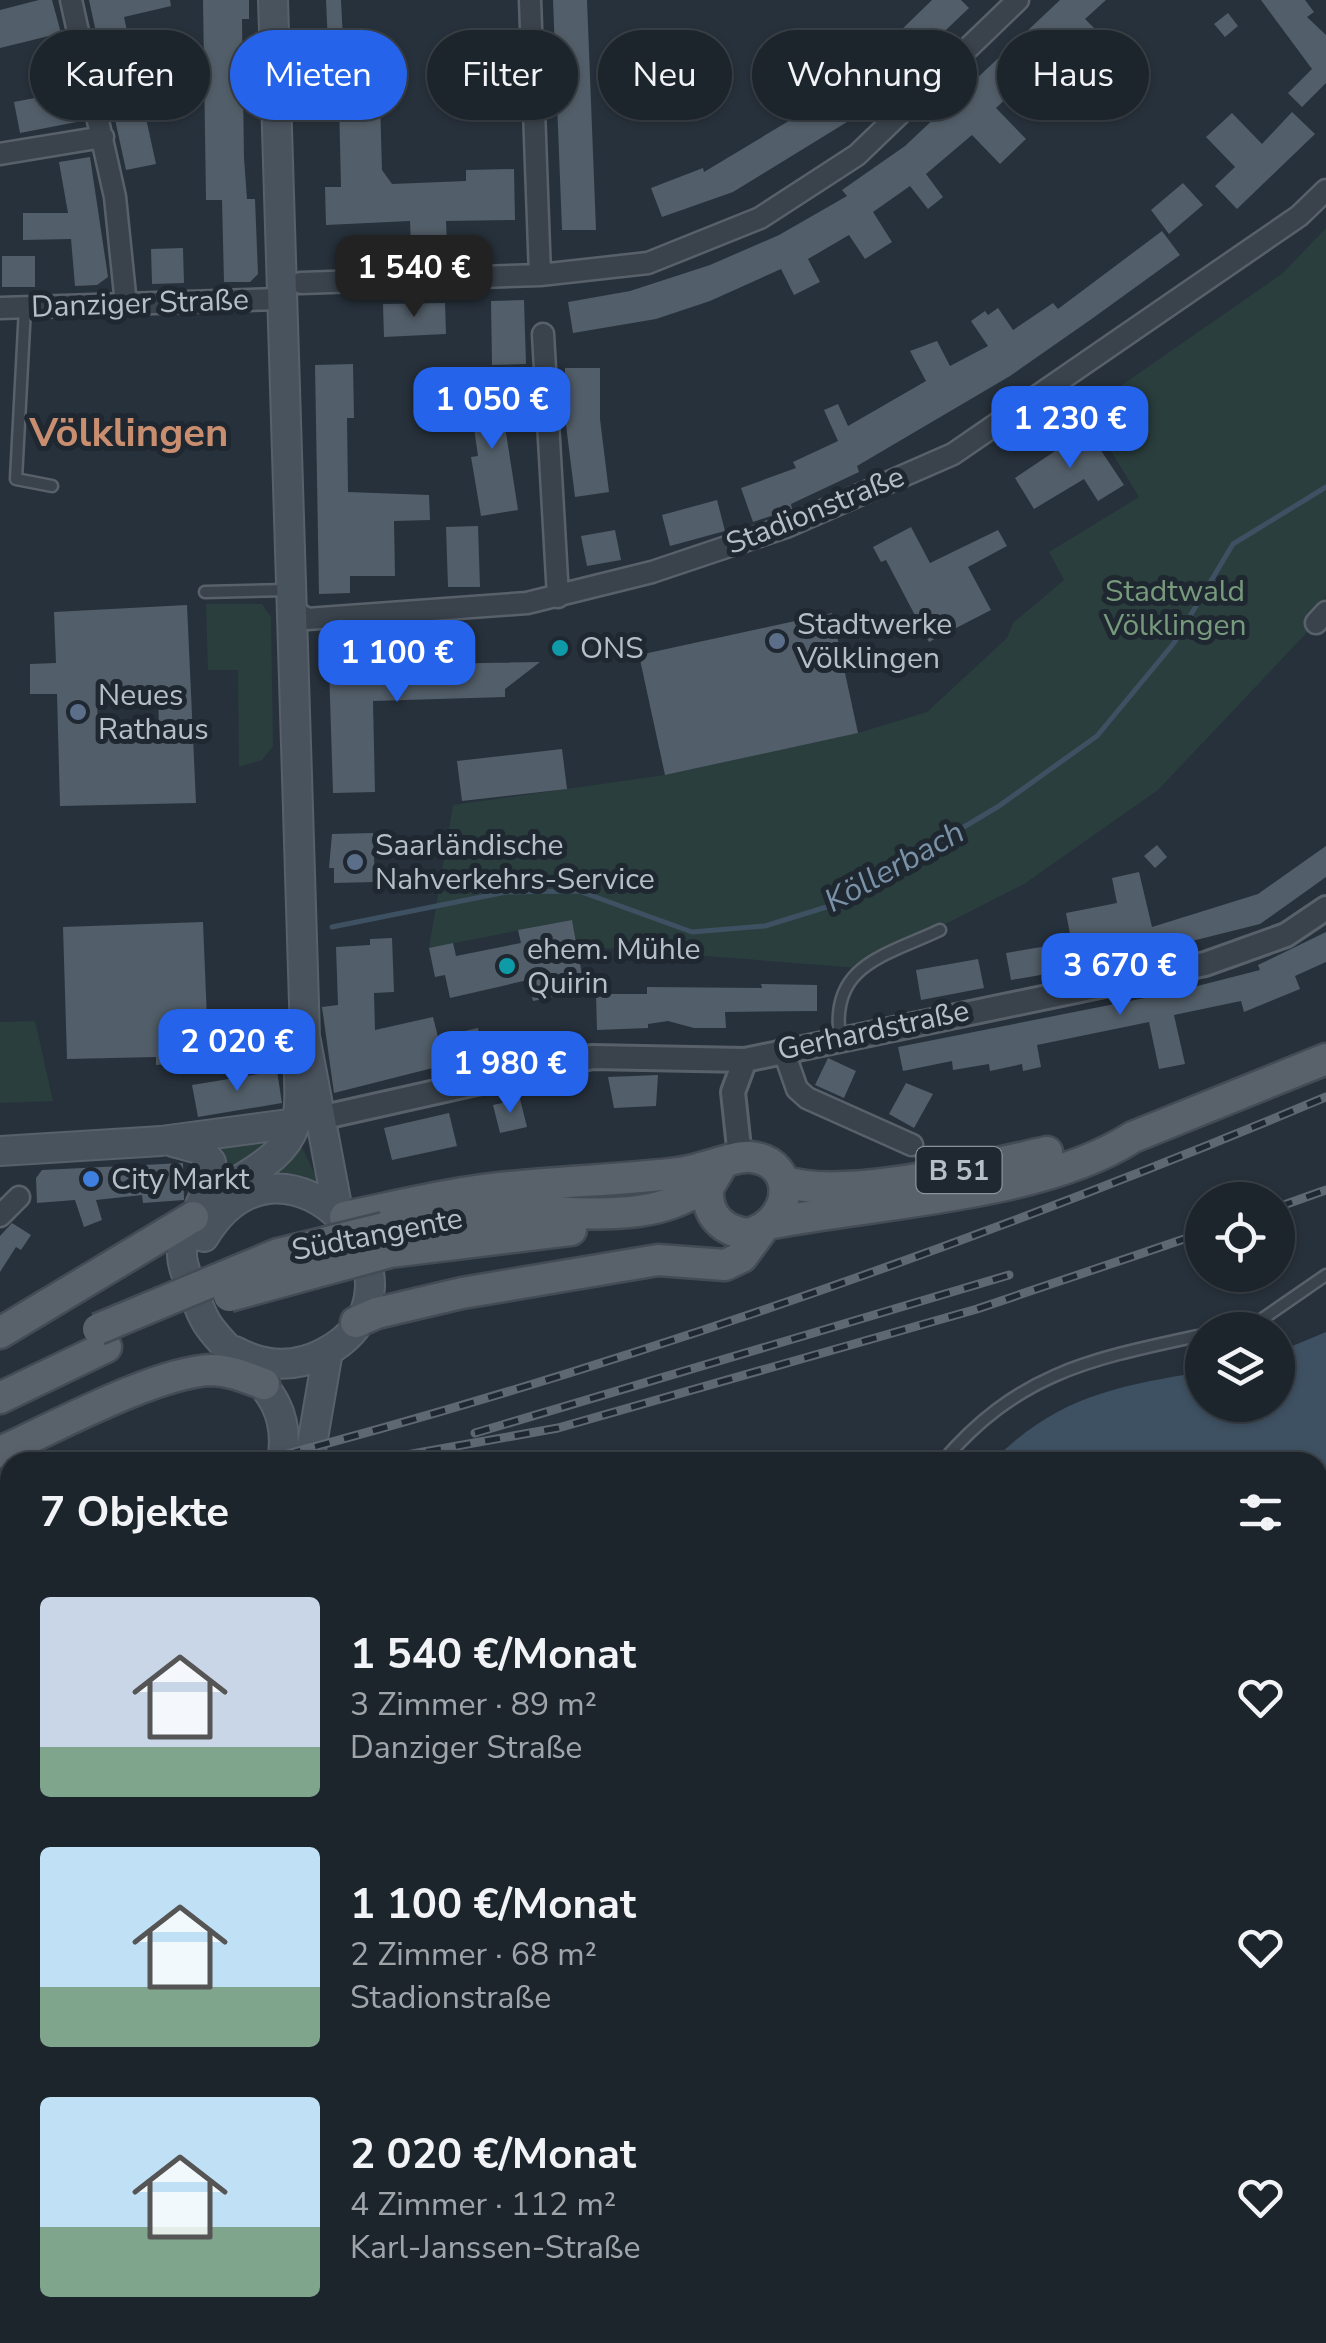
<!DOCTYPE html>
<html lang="de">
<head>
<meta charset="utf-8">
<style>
	body { margin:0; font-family:"Nunito Sans",sans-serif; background:#252d34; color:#f1f3f6; height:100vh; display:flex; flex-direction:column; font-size:38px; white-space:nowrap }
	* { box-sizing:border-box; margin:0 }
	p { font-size:32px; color:#a0a5a9 }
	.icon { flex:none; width:55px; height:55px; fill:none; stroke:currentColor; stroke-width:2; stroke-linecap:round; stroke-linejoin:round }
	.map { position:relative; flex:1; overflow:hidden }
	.sheet { position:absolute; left:0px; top:1452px; width:1328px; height:892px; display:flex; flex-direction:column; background:#1d252c; border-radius:30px 30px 0 0; box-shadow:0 2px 8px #0004,0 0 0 2px #3b4248 }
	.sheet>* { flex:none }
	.guide { position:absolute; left:30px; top:30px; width:1268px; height:90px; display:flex; gap:20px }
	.controls { position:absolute; left:1185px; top:1182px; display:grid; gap:20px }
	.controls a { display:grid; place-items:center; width:110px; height:110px; border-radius:50%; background:#1d252c; box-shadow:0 2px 8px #0004,0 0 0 2px #3b4248; font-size:50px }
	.price { position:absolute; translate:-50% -85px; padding:0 22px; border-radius:20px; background:#2563eb; color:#fff; font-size:32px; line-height:65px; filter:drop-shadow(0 2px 5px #0008) }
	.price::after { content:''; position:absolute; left:50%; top:60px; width:30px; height:22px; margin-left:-15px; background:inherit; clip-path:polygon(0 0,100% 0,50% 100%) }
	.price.on { background:#222; color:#fff }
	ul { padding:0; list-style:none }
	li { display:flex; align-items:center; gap:30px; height:250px; padding:0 40px }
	li span { display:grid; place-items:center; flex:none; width:280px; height:200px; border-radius:10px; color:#555 }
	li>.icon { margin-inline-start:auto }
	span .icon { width:120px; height:120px; fill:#fffc; stroke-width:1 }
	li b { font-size:42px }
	h2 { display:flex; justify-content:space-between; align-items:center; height:120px; padding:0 40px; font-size:42px }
	.chip { padding:0 35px; border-radius:45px; background:#1d252c; box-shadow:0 2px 8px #0004,0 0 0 2px #3b4248; font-size:35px; line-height:90px }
	.chip.on { background:#2563eb; color:#fff }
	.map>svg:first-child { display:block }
</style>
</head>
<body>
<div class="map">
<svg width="1326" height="2343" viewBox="0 0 1326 2343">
	<rect width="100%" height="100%" fill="#27313b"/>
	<!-- green -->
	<path fill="#2a3e3d" d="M1326,228V595L1316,623L1158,790L1024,884L859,968L577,946L572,920L429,948L453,805L665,775L858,733L927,712L1007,638L1013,623L1064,580L1049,552L1139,497L1086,410L1283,273Z
		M206,604H262L271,617L273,746L262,760L239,767L238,670H208Z
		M35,1021L53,1101L0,1103V1022Z
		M242,1141L268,1145L226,1176L225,1164L212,1143Z
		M300,1143L319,1183L256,1180Z
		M551,2335H772L766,2343H544Z"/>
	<!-- water -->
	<path fill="#3e5162" d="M1326,1332V1524L1318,1533V1462H992C1056,1397 1116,1386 1202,1372V1405H1278V1352Z
		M404,2335H551L544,2343H400Z"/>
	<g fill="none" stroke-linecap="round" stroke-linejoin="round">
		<!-- stream -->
		<path stroke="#3e5162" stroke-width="5" d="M332,927L506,892L579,891L692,932L765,926L833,905L999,806L1097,736L1174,643L1233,544L1326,487"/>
	</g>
	<!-- building -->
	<path fill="#525e69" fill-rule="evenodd" d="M39,0H52L61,33L0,48V10Z
		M89,0H170L171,6L124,17L156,164L126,170Z
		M203,0H249V19H242L244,158L247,199H255L258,274L250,282H224L222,200H206Z
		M326,0H341L344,59H360V67L379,66L382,170L392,184L466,181V170L514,169L515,220L446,221L447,244L411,246L410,221L326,225L325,187H341L339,102L323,103L322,67H329Z
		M553,0H587L596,230H562Z
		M932,0H961L969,8L904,70L911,78L891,95L733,192L662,217L651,188L703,168L704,172L827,98L830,102L900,44L894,37Z
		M1060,0H1106L1085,19L1109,43L1089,63L1067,41L996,108L1026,139L1000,164L972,135L926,174L943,197L928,209L910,186L873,212L892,242L865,259L849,235L808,259L820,282L794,295L781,269L710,301L656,319L573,333L568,302L630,291L710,265L779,235L847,196L842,190L905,146Z
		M1261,0H1305L1314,12L1307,17L1326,35V83L1302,107L1288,93L1312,69Z
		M1228,13L1238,26L1225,37L1214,24Z
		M76,90L82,121L20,133L14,102Z
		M1292,112L1315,134L1237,209L1215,186L1235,167L1206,137L1232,113L1262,144Z
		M90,157L108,277L97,285L75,286L71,239L23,240V213H68L59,162Z
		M1183,183L1203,205L1169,234L1151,210Z
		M1162,231L1180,255L1093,318L1010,376L857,466L859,472L791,504L792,509L753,522L741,488L796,468L793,462L838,441L824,410L838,404L848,426L926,381L910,351L937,341L950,366L988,346L971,321L985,311L988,315L998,308L1013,330L1053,303L1058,309Z
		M183,248L184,283L152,284L151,249Z
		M2,256H35V287H2Z
		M524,300L526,364L492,365L491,301Z
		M445,303L446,334L384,337L383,304Z
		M353,364L354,418H347L348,492L429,495L430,520L394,521L395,576H350V593L319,594L315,365Z
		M565,368H600V419L609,492L575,497L565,417Z
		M498,381L518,510L481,516L471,457L478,456L468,386Z
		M1091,427L1100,441L1096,443L1124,485L1098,501L1084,479L1034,509L1015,478Z
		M717,500L725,531L670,546L662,515Z
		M478,526L480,587H448L446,527Z
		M911,527L930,563L998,530L1007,546L968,567L991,610L929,642L886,560L881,562L873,547Z
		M615,530L621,560L587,566L581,536Z
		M187,605L196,803L60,806L57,694H30V664L56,663L54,612ZM158,690L159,730L98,733L97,693Z
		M832,613L858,733L665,775L639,655Z
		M540,662L505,689V697L373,701L375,792L333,793L329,666Z
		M562,749L567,789L462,801L457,761Z
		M373,833L375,882L334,883V868H329L332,834Z
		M1157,845L1167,857L1155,868L1144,856Z
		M1326,846V877L1260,924L1128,957L1125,940L1073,950L1066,913L1117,903L1112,878L1139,872L1152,927L1258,894Z
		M572,920L585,991L533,1001L528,980L450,998L445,975L435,977L429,948L453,943L456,956L521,943L518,930Z
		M203,922L207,1019L267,1009L274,1052L249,1053L248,1047L170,1056V1064L156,1065V1057L67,1059L63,927Z
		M1326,932V962L1295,976L1300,989L1244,1012L1241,1001L1174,1015L1185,1064L1159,1069L1149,1022L1037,1045L1041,1067L1023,1071L1022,1064L990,1071L989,1064L953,1070L952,1061L903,1071L898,1047L1170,993L1260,970L1258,965Z
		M392,938L394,992L374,993L375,1030L433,1017L438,1037L478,1028L484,1055L334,1093L322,1007L338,1005L336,947L370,945V939Z
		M1053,945L1058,972L1011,980L1006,953Z
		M978,959L984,988L921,1000L916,970Z
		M761,984L817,985V1011L725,1012L726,1028H694L668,1021L648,1024V1028L597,1030L596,994H647V987L762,988Z
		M828,1058L856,1071L844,1098L815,1085Z
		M277,1071L282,1103L198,1117L192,1085Z
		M658,1075L656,1106L614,1108L608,1077Z
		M906,1083L933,1094L914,1128L889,1114Z
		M520,1099L527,1127L500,1133L493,1105Z
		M449,1113L457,1146L392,1160L384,1128Z
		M183,1163L184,1200L143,1203L142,1195L96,1200L102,1220L84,1227L75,1200L37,1203L36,1178L42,1170Z
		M12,1223L31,1235L21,1250L16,1247L0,1272V1236Z"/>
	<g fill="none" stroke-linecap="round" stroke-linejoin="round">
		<!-- service casing -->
		<g stroke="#58616a" stroke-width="15">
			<path id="service" d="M25,308L16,479L52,486
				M205,592L288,590
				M840,1038C829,965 885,956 940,930
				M1225,1330L1255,1324L1326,1275
				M942,1462C1019,1372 1091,1359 1202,1335
				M1318,1707L1326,1700
				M0,2243L10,2255
				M81,2335L88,2343
				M740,2343L746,2335"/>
		</g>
		<!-- minor casing -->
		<g stroke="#58616a" stroke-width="25">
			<path id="minor" d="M71,0L115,197L126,304
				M530,0L540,275
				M0,154L103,137
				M301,283L540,275L648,263L760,218L857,155L1018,0
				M0,308L281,299
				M543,334L558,597
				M289,607L307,619L527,603L652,572L786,527L953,454L1299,216L1326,190
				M1316,623L1326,612
				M783,1049L797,1089L807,1098L912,1145
				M0,1216L19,1197
				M0,1834L10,1830
				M1318,1907L1326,1899
				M1318,2113L1326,2123"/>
		</g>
		<!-- tertiary casing -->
		<g stroke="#58616a" stroke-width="28">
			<path id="tertiary" d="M320,1118L592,1057L745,1060L1205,964L1286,935L1326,908
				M740,1157L733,1092L745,1060"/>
		</g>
		<!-- secondary casing -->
		<g stroke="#58616a" stroke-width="32">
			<path id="secondary" d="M273,0L305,1036L338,1211
				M173,1142L199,1149L211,1162L212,1179L200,1205
				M0,1151L161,1141L296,1123
				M204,1237C286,1101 450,1287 324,1353C295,1368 264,1367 235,1351
				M282,1462C294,1393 248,1377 211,1329C201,1317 198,1302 192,1288C187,1276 181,1264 182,1251C189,1181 275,1183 295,1125C301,1109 299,1090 299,1072
				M309,1462L328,1351
				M328,2335L334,2343
				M364,2335L370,2343"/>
		</g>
		<!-- primary casing -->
		<g stroke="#434c55" stroke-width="35">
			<path id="primary" d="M783,1181C843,1202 983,1166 1047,1152
				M345,1217C399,1206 454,1192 510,1187C566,1181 622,1180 678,1173C698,1171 736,1155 751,1157C800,1163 792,1223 748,1234C722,1231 706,1215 708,1188L721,1166
				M773,1223C881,1202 1041,1196 1133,1137L1326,1059
				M387,1228C425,1222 464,1212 502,1211C569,1209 656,1229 710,1181
				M390,1252L571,1230
				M356,1322L377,1313L462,1293L658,1260L725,1265L742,1257L761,1231
				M0,1333L193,1217
				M0,1398L106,1347
				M0,1452C53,1428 156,1372 211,1370C230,1370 247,1378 264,1384"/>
		</g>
		<!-- motorway casing -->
		<g stroke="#454e57" stroke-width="40">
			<path id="motorway" d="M1318,1768L1326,1761
				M1318,1801L1326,1794
				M784,2343L789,2335
				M824,2343L830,2335
				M892,2343L896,2335"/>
		</g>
		<!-- service -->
		<use href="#service" stroke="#3a434c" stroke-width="10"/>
		<!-- minor -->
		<use href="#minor" stroke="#3a434c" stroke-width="20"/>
		<!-- tertiary -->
		<use href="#tertiary" stroke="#3a434c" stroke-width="22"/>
		<!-- secondary -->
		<use href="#secondary" stroke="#49535e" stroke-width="28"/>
		<!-- primary -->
		<use href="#primary" stroke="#59626b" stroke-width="30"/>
		<!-- motorway -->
		<use href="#motorway" stroke="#716558" stroke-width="35"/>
		<!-- rail casing -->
		<g stroke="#5d6872" stroke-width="9">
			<path id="rail" d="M1278,1207L1326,1190
				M475,1433L1009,1275
				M257,1462C622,1367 978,1242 1326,1097
				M367,1462L558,1428L977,1309L1202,1233
				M0,1544L10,1541
				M0,1581L10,1577"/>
		</g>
		<!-- rail -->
		<use href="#rail" stroke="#1f2831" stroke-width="5" stroke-dasharray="15" stroke-linecap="butt"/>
		<!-- primary-bridge casing -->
		<g stroke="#434c55" stroke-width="35" stroke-linecap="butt">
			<path id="primary-bridge" d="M229,1296L390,1252
				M98,1329L278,1254L384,1228"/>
		</g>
		<!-- primary-bridge -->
		<use href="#primary-bridge" stroke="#59626b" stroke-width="30"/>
	</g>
	<!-- markers -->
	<g fill="#5c6f8a" stroke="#1f2831" stroke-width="4">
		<circle cx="777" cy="641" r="10"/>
		<circle cx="78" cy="712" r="10"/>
		<circle cx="355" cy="862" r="10"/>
	</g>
	<g fill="#0f9aa8" stroke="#1f2831" stroke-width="4">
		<circle cx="560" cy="648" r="10"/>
		<circle cx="507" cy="966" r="10"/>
	</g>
	<circle fill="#3f7fe0" stroke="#1f2831" stroke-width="4" cx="91" cy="1179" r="10"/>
	<g text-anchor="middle" stroke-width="10" stroke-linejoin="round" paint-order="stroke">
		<!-- shield labels -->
		<rect fill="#1f2831" stroke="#89919a" stroke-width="2.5" x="916.5" y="1147" width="85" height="46" rx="8"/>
		<g font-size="28" font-weight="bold" fill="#b6bec7">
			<text x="959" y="1180">B 51</text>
		</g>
		<!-- street labels -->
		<g font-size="30" fill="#b6bec7" stroke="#1f2831">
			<text transform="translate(140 303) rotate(-2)" y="10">Danziger Straße</text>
			<text transform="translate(815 510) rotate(-22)" y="10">Stadionstraße</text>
			<text transform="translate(873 1030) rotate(-12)" y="10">Gerhardstraße</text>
			<text transform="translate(377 1234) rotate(-11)" y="10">Südtangente</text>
		</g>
		<!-- park labels -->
		<g font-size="30" fill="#779a7c" stroke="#1f2831">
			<text x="1175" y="601">Stadtwald<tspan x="1175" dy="34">Völklingen</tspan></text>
		</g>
		<!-- poi labels -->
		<g font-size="30" fill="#b6bec7" stroke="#1f2831" text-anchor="start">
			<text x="797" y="634">Stadtwerke<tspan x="797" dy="34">Völklingen</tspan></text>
			<text x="580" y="658">ONS</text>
			<text x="98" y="705">Neues<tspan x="98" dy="34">Rathaus</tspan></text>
			<text x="375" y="855">Saarländische<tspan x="375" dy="34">Nahverkehrs-Service</tspan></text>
			<text x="527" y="959">ehem. Mühle<tspan x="527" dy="34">Quirin</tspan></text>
			<text x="111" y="1189">City Markt</text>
		</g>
		<!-- water labels -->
		<g font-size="32" font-style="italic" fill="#7a92a7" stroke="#1f2831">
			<text transform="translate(894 866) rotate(-29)" y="11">Köllerbach</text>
		</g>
		<!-- district labels -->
		<g font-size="40" font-weight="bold" fill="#c98e6f" stroke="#1f2831">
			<text x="129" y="446">Völklingen</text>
		</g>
	</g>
</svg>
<div class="controls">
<a><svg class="icon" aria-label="locate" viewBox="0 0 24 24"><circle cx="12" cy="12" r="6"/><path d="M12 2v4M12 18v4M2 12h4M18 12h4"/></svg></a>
<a><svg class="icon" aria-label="layers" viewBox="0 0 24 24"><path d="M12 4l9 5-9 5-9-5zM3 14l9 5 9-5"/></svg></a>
</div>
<b class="price on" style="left:414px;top:320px">1 540 €</b>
<b class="price" style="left:492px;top:452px">1 050 €</b>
<b class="price" style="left:1070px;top:471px">1 230 €</b>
<b class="price" style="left:397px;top:705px">1 100 €</b>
<b class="price" style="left:1120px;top:1018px">3 670 €</b>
<b class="price" style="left:237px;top:1094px">2 020 €</b>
<b class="price" style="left:510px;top:1116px">1 980 €</b>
<div class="guide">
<a class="chip">Kaufen</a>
<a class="chip on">Mieten</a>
<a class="chip">Filter</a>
<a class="chip">Neu</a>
<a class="chip">Wohnung</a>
<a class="chip">Haus</a>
</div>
<section class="sheet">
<h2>7 Objekte<svg class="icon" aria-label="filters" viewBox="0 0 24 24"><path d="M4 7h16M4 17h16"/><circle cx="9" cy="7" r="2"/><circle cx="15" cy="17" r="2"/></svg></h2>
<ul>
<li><span style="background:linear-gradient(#c9d6e8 75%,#7fa58c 0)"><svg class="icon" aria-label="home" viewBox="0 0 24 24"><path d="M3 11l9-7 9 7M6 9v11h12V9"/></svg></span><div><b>1 540 €/Monat</b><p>3 Zimmer · 89 m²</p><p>Danziger Straße</p></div><svg class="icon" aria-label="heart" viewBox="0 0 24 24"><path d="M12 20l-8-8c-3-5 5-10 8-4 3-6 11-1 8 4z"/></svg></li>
<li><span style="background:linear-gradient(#bfe0f5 70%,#7fa58c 0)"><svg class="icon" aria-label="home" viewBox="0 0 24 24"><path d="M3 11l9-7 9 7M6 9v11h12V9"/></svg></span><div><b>1 100 €/Monat</b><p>2 Zimmer · 68 m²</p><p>Stadionstraße</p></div><svg class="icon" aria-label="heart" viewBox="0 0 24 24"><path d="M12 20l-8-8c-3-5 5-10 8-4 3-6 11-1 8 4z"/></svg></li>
<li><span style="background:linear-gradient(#bfe0f5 65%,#7fa58c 0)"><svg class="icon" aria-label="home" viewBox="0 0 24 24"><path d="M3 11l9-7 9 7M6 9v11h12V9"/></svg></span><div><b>2 020 €/Monat</b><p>4 Zimmer · 112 m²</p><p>Karl-Janssen-Straße</p></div><svg class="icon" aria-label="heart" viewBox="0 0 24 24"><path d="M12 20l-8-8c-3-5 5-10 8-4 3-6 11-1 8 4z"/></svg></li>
</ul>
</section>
</div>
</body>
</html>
